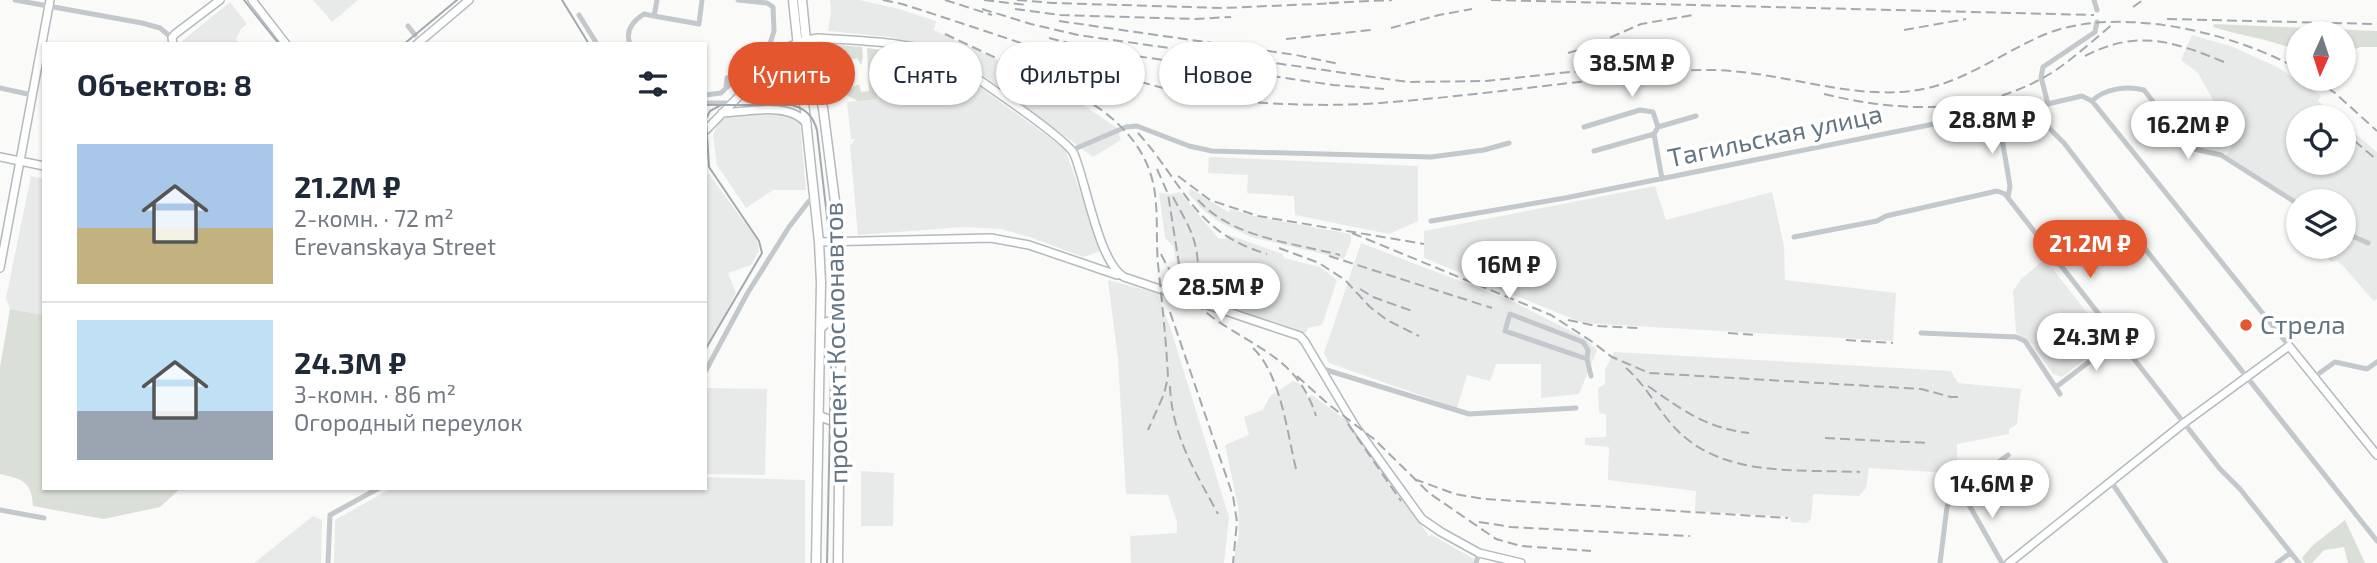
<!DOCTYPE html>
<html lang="ru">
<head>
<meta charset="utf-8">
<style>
	body { margin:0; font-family:"Exo 2",sans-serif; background:#f6f6f7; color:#1f2937; height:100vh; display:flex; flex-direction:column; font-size:26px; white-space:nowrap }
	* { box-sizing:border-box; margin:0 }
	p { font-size:23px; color:#747a83 }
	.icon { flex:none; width:38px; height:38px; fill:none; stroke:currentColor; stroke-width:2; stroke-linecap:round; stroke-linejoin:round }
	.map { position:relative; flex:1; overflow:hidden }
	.sheet { position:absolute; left:42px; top:42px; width:665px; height:448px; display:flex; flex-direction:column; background:#fff; border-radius:0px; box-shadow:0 2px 5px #0004 }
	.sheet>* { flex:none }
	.hud { position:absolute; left:728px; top:42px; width:665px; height:63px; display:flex; gap:14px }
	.needle { width:46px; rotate:183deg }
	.controls { position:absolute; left:2286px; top:21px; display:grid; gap:14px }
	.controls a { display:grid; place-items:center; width:70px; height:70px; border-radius:50%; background:#fff; box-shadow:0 2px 5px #0004; font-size:35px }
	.price { position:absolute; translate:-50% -60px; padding:0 16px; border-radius:24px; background:#fff; color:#222; font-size:23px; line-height:46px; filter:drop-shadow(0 2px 4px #0008) }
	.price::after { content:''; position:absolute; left:50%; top:42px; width:21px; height:16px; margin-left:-10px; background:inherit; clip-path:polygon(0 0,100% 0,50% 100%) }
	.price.active { background:#e4572e; color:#fff }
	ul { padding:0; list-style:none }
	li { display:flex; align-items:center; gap:21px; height:175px; padding:0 35px }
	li+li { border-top:2px solid #e0e1e3 }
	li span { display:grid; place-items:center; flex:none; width:196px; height:140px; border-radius:0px; color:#555 }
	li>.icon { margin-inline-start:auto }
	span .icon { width:84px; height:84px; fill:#fffc; stroke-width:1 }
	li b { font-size:30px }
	h2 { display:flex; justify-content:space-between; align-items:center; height:84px; padding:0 35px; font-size:30px }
	.tag { padding:0 24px; border-radius:32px; background:#fff; box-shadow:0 2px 5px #0004; font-size:24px; line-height:63px }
	.tag.active { background:#e4572e; color:#fff }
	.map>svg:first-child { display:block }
</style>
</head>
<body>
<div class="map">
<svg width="2377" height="563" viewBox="0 0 2377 563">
	<rect width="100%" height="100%" fill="#fafaf8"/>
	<!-- built -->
	<path fill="#e8e9e9" d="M313,0H358L332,22Z
		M830,0H860L899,9L936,21L934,30L1045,82L1082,104L1117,128L1121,140L1093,157L961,59L944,49L890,37L828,31L831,11Z
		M230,2L247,24L241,29L236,39L239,44H184L182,41Z
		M2192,35L2233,47L2279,68L2321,96L2318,101L2336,117H2298V163H2343V123L2377,152V299L2374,301L2344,267L2337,261L2331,262L2320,251V247H2343V201H2298V207L2224,159L2246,123L2213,100L2198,73L2181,60Z
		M883,62L927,69L955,97L969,79L1065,149L1101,251L1083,257L1030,237L1001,229L964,227L858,235L850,146L855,139H851L847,102L876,98L871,75L872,66L882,67Z
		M781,114L794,117L800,122L806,190H773L746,208L717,165L713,135L718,124L729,115Z
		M1209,157L1418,166V221L1389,234L1295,215L1294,196L1247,193L1248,175L1208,173Z
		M709,174L757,240L759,251L751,265L728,273L736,293L705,353V176Z
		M31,176L44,179V315L10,309L6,298Z
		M1655,186L1666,220L1772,192L1784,246L1785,280L1896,293L1893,341L1583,323L1424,258V231Z
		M1191,189L1228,212L1231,209L1257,217L1351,234V241L1344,259L1251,237L1219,222L1201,208L1188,193Z
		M1180,192L1218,238L1225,239L1229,235L1283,254L1284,258L1320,267L1337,280L1322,325L1308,328L1306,333L1210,300L1211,296L1196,291L1180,280L1173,246L1165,238L1159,193L1171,194Z
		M1361,243L1512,301L1586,339L1597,350L1579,394L1541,398V364H1496L1490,381L1467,375L1457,408L1329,363L1324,353Z
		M2045,259L2109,341L2062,377L2053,374L2032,344L2016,333L2013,291L2021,279Z
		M1108,280L1157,293L1170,327L1229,517L1224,563H1131L1130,536L1177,533V522L1168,495L1126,494L1118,359Z
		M1614,352L1951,371L1958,383L2021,389L2017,424L2009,429V434L1957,444V469L1964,479L1951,482L1950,473L1869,468L1866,488L1859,496L1813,494L1811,519L1806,523L1791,522L1790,517L1695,511L1696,491L1608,480L1609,447L1585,445V438L1606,437V414L1599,413L1598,388L1605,384V370Z
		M1293,381L1300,384L1308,397L1312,395L1350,423L1429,536L1432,535L1474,559L1473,563H1233L1239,533L1238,507L1225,445L1249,435L1244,417L1263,410L1270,396Z
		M705,388L767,389L765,475L705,474Z
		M861,471L894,473L893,526H861Z
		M705,477L805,480V563H334L335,520L392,488H705Z
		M313,516L322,520L321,563H254Z"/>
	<!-- green -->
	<path fill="#dadfd7" d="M2214,24L2377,31V47H2360L2345,53H2343V33H2298V51C2271,39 2241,36 2213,27Z
		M836,45L862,47L863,57L861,65L857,58L844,62L842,65L845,79L840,95L831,94L823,63L828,49Z
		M867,48L914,54L913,66L884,62L882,67H873L871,74L874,76L877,99L858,101L844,94V92L859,84L861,92L869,91Z
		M10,309L44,315V488H181L160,507L104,519L33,506C32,481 22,479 0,474V367Z
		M2345,520L2365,563H2348L2344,547L2324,550L2312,563H2305L2302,558L2312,546Z"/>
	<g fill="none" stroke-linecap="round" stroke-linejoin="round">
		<!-- secondary casing -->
		<g stroke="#b3babf" stroke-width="10">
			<path id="secondary" d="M252,0L286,44
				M173,44L172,38L175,34L220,0
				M417,44L469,0
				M722,113C747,112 790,101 807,124
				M705,131L786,48L806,40L818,38C854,41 914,41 945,57C965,70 1068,139 1074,154C1086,182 1099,263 1124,277L1300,336L1305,342L1355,426L1422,519L1441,532L1479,553L1521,563
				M0,157L44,166
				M819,242L991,238L1029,245L1117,275
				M0,268L50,0
				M2009,563L2184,423L2289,346L2377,455"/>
		</g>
		<!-- primary casing -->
		<g stroke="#b5babe" stroke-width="11">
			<path id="primary" d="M793,0L819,242L821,282L816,563
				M802,0L806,40L823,108L837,217L841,327L838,563
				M820,329L827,322L838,323L841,327
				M819,416L830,420L840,416"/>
		</g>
		<!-- street -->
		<path stroke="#c3c8cc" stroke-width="5" d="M15,0L142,23L160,28L172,38
			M2094,0L2097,10
			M579,15L597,44
			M654,16L699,24L702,0
			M408,26L415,35
			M630,44C625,31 633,21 644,14L654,16L657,0
			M0,88L32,95
			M726,88L727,78L738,75
			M705,95L721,93L769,47L774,31L773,7L767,3L738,0
			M2092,101C2105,88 2127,86 2144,90L2186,144L2194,149L2221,155L2298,204
			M705,103H731
			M2048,104L2041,77L2043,67L2095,32L2097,22
			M2039,106L2082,96L2092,101L2289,346
			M1998,115L2010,186L2008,197
			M1584,127L1640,110L1653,112L1658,127
			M1654,134L1662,179
			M1072,150L1126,127L1137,126L1189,146L1212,151L1431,157L1484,150L1509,143
			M1594,151L1654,134L1658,127L1696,116
			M1431,221L1565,198L1934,124L2039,106L2049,128L2064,143L2146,250L2377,541
			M2343,232L2368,243
			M1794,237L1877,221L1886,216L1997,191L2005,194L2220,469L2240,489L2299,563
			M1921,333L2016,337L2025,341L2060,394
			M1587,359L1505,331L1510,314L1583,342L1588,350L1587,359L1591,376
			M1320,368L1469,414L1576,408
			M705,372L747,294L789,227L809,201H816
			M2314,377L2335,362L2367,369L2377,362
			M2056,387L2119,339
			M2112,483L2166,563
			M1960,489L2002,563
			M0,510L44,518
			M328,563L330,515L379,488
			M1476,563L1479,553
			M1940,563L1947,507L1951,497L2008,455
			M2277,563L2290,553"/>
		<!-- secondary -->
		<use href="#secondary" stroke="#fff" stroke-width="7"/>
		<!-- primary -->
		<use href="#primary" stroke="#fff" stroke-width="8"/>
		<!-- tram -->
		<path stroke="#a2aab0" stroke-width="2" d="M244,0L279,44
			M562,0L589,44
			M404,44L457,0
			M705,105H792C806,109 813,116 817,130L829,234L832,322L827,563
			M705,350L762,253L759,241L709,167L706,119L710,111L721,105"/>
		<!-- rail -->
		<path stroke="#a2aab0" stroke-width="2" stroke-dasharray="10 5" stroke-linecap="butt" d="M883,0L902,4C962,23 1021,43 1080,63C1129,78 1176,95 1227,100C1281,105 1338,107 1392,102C1455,97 1517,89 1579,82C1619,77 1660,71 1701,70C1768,68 1834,96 1901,92C1955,89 1994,57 2041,36C2113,4 2231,31 2298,69
			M945,0L992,15
			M984,0L1027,5
			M1017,0L1053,3L1223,8L1338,3
			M1491,0L2094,15
			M1329,3L1392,0
			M2133,7L2143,0
			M982,9L1031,24L1078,35L1408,82L1486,81L1644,64
			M1015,9L1060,15L1194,19L1231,17
			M2167,19L2377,24
			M1059,21L1296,55L1339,64
			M1391,28L1439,15L1472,9
			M1904,30L1966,19
			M945,34L1088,101C1122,122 1150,152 1155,194C1158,217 1156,241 1158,264C1162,302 1166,339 1168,377L1164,394L1148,430
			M1049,38L1095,50L1333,85L1384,89
			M1286,39L1371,30
			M1568,53L1591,46L1641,24L1693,15
			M2085,56C2137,29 2173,41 2224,62
			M2315,79L2335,93L2377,131
			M1824,94C1902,113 1985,116 2056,70C2076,56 2095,39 2114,23
			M2343,131L2377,160
			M1138,133C1185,185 1193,232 1267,254
			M1157,169L1168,194L1179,264
			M1178,176L1210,200L1258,216L1424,244
			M1173,197C1190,229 1199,240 1198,278
			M1198,200C1232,238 1294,243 1340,255
			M1352,233L1551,315L1591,341L1612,357L1649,373L1921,389L1951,397H1962
			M1279,248L1319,263L1345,280L1370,307L1387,320L1419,336
			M1161,254C1173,279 1190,300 1212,317C1256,349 1298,358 1316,416
			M1329,256L1492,308
			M1360,289L1373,297L1415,312
			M1170,312L1233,496L1237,522L1233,563
			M1568,320L1596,326L1638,328
			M1728,333L1757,335
			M1846,340L1893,343
			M1253,348C1281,375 1287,432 1296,469
			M1626,368C1647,386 1658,411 1677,430C1724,478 1798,469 1860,472
			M1297,376L1328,404L1374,439L1429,493L1496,539L1521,546L1591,551
			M1170,386C1172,436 1195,471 1218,514
			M1648,386C1682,410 1706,428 1749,433
			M1348,424L1401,501
			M1825,438L1928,443
			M1414,479L1455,494L1484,499L1788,518
			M1479,522L1511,527L1690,536"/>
	</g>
	<!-- markers -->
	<circle fill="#e4572e" stroke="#fff" stroke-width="2.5" cx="2246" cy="325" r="7"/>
	<g text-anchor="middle" stroke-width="7" stroke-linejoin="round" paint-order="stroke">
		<!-- street labels -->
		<g font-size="26" fill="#657683" stroke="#fff">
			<text transform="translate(1775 136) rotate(-12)" y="9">Тагильская улица</text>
			<text transform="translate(836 343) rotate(-91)" y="9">проспект Космонавтов</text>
		</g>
		<!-- poi labels -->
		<g font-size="26" fill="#657683" stroke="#fff" text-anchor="start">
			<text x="2260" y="334">Стрела</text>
		</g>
	</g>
</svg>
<div class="controls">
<a><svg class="needle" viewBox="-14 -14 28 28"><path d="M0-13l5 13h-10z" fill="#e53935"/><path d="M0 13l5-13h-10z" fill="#747a83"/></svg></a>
<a><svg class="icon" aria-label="locate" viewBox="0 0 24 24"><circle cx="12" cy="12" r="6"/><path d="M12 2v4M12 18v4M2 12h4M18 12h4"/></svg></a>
<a><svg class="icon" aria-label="layers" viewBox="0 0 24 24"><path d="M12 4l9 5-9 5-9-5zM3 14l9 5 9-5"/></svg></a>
</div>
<b class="price" style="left:1632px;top:99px">38.5M ₽</b>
<b class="price" style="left:1992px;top:156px">28.8M ₽</b>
<b class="price" style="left:2188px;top:161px">16.2M ₽</b>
<b class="price active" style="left:2090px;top:280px">21.2M ₽</b>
<b class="price" style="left:1509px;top:301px">16M ₽</b>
<b class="price" style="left:1221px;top:323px">28.5M ₽</b>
<b class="price" style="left:2096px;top:373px">24.3M ₽</b>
<b class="price" style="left:1992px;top:520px">14.6M ₽</b>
<div class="hud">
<a class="tag active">Купить</a>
<a class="tag">Снять</a>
<a class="tag">Фильтры</a>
<a class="tag">Новое</a>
</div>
<section class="sheet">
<h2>Объектов: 8<svg class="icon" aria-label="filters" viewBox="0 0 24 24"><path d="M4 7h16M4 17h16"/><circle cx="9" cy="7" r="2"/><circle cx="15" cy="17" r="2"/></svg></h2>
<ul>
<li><span style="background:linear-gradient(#a9c7e8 60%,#c2b280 0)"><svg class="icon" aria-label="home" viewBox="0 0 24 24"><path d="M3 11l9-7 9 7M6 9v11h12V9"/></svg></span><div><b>21.2M ₽</b><p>2-комн. · 72 m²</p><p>Erevanskaya Street</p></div></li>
<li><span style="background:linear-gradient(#bfe0f5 65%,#9aa5b1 0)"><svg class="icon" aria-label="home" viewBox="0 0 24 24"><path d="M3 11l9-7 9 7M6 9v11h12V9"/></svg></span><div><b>24.3M ₽</b><p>3-комн. · 86 m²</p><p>Огородный переулок</p></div></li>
</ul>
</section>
</div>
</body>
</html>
